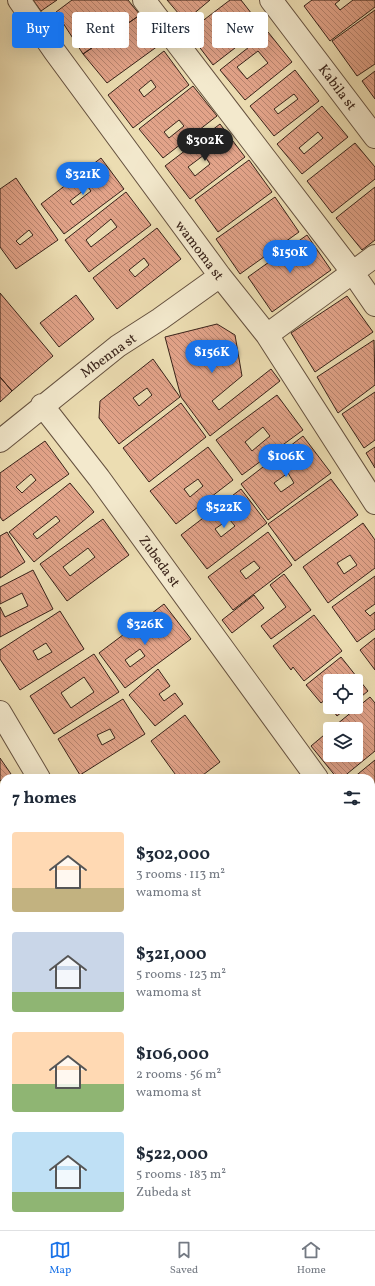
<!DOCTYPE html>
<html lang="en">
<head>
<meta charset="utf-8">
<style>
	body { margin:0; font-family:Vollkorn,serif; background:#f2f2f3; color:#1f2937; height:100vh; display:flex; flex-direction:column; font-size:15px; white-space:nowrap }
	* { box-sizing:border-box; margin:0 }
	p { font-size:13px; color:#747a83 }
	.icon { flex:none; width:22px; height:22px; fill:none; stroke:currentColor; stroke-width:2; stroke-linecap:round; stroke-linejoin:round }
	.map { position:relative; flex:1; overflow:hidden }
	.panel { position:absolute; left:0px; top:774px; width:375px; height:456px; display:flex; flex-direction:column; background:#fff; border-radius:12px 12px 0 0; box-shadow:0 4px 16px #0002 }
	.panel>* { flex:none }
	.guide { position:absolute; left:12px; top:12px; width:351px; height:36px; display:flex; gap:8px }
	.tools { position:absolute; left:323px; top:674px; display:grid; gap:8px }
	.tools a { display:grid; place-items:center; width:40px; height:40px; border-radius:4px; background:#fff; box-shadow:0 4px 16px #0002; font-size:20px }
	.price { position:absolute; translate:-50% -34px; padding:0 9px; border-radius:14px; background:#1a73e8; color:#fff; font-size:13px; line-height:26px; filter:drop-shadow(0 1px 2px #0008) }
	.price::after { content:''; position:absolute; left:50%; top:24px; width:12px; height:9px; margin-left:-6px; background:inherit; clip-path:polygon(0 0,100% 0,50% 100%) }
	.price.current { background:#222; color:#fff }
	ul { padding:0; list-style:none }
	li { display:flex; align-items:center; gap:12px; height:100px; padding:0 12px }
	li span { display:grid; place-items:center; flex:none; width:112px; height:80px; border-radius:4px; color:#555 }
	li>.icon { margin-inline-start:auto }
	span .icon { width:48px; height:48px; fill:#fffc; stroke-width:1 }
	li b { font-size:17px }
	h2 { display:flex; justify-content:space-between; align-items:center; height:48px; padding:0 12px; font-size:17px }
	.tag { padding:0 14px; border-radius:4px; background:#fff; box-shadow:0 4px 16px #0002; font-size:14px; line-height:36px }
	.tag.current { background:#1a73e8; color:#fff }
	.dock { display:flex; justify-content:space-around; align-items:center; height:56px; border-top:1px solid #e0e1e3; background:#fff; font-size:11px; color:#747a83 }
	.dock a { display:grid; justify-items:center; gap:2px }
	.dock .current { color:#1a73e8 }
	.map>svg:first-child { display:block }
</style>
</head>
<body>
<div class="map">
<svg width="375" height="1230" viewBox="0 0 375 1230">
	<defs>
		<pattern id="building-back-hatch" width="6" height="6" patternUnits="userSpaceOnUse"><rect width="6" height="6" fill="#e2a389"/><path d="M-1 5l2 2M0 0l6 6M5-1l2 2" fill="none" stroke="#b8846f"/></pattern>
	</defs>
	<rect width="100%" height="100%" fill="#ecddb2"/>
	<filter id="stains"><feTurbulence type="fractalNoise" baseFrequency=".005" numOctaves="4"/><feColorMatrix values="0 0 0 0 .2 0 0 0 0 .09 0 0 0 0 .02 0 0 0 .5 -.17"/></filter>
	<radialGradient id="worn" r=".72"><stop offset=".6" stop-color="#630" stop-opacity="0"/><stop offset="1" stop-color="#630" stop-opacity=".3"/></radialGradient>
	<!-- building -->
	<path fill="url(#building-back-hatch)" stroke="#382219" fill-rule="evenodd" d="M33,0H57L41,11Z
		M72,0H128L140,15L83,54L56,12Z
		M167,0H210L185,21Z
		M230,0H241L262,27L213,65L188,32ZM237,17L243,23L229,34L224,28Z
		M312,0H340L335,4L340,10L353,0H375V7L330,41L304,6Z
		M375,10V64L357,76L332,41Z
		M140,15L162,43L107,83L83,54Z
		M268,32L292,62L245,100L220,70ZM258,51L268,63L247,79L237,67Z
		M164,51L189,85L133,128L108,95ZM151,80L156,87L144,97L139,90Z
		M295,70L319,101L274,136L250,106ZM294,94L298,99L278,114L274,109Z
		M375,71V99L362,81Z
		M193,86L217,116L163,158L139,129ZM179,120L184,126L169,138L164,132Z
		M322,106L348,137L302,174L277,144ZM318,132L323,138L304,154L299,148Z
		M220,124L245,157L190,199L165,166ZM204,155L210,164L195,176L188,167Z
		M355,143L375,167V179L332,213L307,181Z
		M101,158L124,189L64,234L41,204ZM88,187L91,191L73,205L70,201Z
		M249,160L272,192L218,232L195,200Z
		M16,178L58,240L16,269L0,247V189ZM29,230L33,235L20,245L16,241Z
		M375,187V240L362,250L336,218Z
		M126,192L151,225L89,272L65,240ZM111,219L117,227L91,247L86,240Z
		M275,197L299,232L240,274L216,239Z
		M157,228L181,259L117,309L93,278ZM144,258L149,265L135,277L129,270Z
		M307,235L331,270L272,312L248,277Z
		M0,293L53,356L12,391L0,377Z
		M76,295L94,319L59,347L40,323Z
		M347,296L373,332L315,372L291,333Z
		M217,324L235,335L242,376L212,401L219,410L271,369L280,381L210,436L181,397L165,337Z
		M374,340L375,385L338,413L317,377Z
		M153,359L180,397L119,444L99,418L100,401ZM147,388L152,395L139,406L133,398Z
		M0,377L12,391L0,402Z
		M375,392V440L364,448L342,414Z
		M277,395L303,430L242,475L216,440ZM263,427L270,436L252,451L245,442Z
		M181,403L206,437L149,482L123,448Z
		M303,436L331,473L268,520L241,484ZM288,473L294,483L281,492L274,483Z
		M45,441L69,474L3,521L0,517V473ZM31,474L36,480L22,493L16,487Z
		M208,447L233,480L176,524L150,491ZM198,479L203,486L190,497L184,489Z
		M375,447V468L366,453Z
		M331,479L358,515L295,561L268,524Z
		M70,483L94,512L34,562L9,532ZM56,516L60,521L37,539L33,534Z
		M241,489L267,523L207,569L181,535ZM229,519L235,526L221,537L215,529Z
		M103,519L129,555L67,601L40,564ZM88,548L95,557L70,576L63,567Z
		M363,523L375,540V568L328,603L303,567ZM350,555L357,565L344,574L337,563Z
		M7,532L25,562L0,578V536Z
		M268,532L292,565L233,610L208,577ZM254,561L260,568L246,579L240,571Z
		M33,570L53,609L0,637V607L5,617L28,606L22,593L0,604V587Z
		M284,574L311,610L271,639L261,626L286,607L270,585Z
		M375,576V604L365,611L370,616L375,612V629L357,642L332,607Z
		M254,595L264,608L232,633L222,620Z
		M164,604L191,639L125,688L99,653ZM140,649L145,656L130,667L125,660Z
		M60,611L84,649L20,690L0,659V650ZM46,643L52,652L38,660L33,651Z
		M314,615L342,651L304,681L293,667L291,670L273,646Z
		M375,638V670L360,650Z
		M94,654L119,692L54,734L30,696ZM84,677L94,692L71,708L61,693Z
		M341,657L368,691L356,701V681H330V696L321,703L306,685Z
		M158,669L170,686L159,694L164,701L175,693L183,704L155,726L129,695Z
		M370,697L375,703V751L342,778H337L311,746L330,730V755H356V729H331Z
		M123,699L145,734L80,775L58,739ZM110,729L115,738L102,745L97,735Z
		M330,702V707H348L337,716L328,704Z
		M185,715L220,762L199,778H178L151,741Z
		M0,758L11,774L0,781Z
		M375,760V826L371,821V778H353Z
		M4,791V815L2,812L0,814V794Z
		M4,828V842L0,844V831Z
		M371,935L375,942V973L371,976Z
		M4,974V1023L0,1026V978Z
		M375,983V1020L371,1023V986Z"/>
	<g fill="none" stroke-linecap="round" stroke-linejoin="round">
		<!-- minor casing -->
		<g stroke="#65513f" stroke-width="24">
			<path id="minor" d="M19,0L55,52L220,276L267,335L375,503
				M144,0L353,273L375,305
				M271,0L375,137
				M267,335L375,256
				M42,405L99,478L317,778
				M0,441L118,346L160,319L220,276
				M0,712L39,778
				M371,855L375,861
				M0,940L4,937"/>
		</g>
		<!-- minor -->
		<use href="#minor" stroke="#f3e9cd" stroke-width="22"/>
	</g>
	<g text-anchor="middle" stroke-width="3" stroke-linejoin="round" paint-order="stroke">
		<!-- street labels -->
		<g font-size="14" fill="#382219" stroke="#f3e9cd">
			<text transform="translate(338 87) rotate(53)" y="5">Kabila st</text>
			<text transform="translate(200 250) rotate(53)" y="5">wamoma st</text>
			<text transform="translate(108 355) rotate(-36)" y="5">Mbenna st</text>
			<text transform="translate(160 561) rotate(54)" y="5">Zubeda st</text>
		</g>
	</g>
	<rect width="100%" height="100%" filter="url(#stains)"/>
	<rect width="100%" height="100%" fill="url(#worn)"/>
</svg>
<div class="tools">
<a><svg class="icon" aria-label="locate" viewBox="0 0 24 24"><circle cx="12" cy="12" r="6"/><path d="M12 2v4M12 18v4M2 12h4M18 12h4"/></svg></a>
<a><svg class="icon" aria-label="layers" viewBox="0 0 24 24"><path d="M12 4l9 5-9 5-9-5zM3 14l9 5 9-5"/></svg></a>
</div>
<b class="price current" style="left:205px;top:162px">$302K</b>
<b class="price" style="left:83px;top:196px">$321K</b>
<b class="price" style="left:290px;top:274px">$150K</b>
<b class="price" style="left:212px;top:374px">$156K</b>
<b class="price" style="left:286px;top:478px">$106K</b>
<b class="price" style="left:224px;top:529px">$522K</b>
<b class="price" style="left:145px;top:646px">$326K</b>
<div class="guide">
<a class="tag current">Buy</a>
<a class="tag">Rent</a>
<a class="tag">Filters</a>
<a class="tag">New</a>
</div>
<section class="panel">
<h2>7 homes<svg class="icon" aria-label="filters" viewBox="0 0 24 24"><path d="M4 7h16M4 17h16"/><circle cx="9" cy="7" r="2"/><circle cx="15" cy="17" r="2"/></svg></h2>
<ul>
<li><span style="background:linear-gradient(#ffd9b3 70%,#c2b280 0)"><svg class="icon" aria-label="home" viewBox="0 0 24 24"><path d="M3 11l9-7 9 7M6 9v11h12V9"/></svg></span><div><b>$302,000</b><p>3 rooms · 113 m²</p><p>wamoma st</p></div></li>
<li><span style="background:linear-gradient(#c9d6e8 75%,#8fb573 0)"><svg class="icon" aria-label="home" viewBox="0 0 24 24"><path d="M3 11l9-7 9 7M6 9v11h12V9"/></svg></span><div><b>$321,000</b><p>5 rooms · 123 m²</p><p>wamoma st</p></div></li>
<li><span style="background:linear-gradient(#ffd9b3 65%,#8fb573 0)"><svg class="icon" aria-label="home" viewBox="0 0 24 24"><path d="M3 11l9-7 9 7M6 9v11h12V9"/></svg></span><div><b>$106,000</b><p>2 rooms · 56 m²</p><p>wamoma st</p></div></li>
<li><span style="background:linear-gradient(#bfe0f5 75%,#8fb573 0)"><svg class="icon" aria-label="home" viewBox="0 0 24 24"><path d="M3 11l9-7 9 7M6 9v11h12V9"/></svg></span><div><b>$522,000</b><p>5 rooms · 183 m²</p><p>Zubeda st</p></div></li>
</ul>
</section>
</div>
<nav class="dock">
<a class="current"><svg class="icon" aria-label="map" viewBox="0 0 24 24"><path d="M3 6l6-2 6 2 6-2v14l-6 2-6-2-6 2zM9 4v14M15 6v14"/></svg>Map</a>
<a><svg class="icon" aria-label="saved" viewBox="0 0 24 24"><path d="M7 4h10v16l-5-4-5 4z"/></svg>Saved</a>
<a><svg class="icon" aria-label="home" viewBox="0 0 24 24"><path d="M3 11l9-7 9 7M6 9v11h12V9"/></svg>Home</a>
</nav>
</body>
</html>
